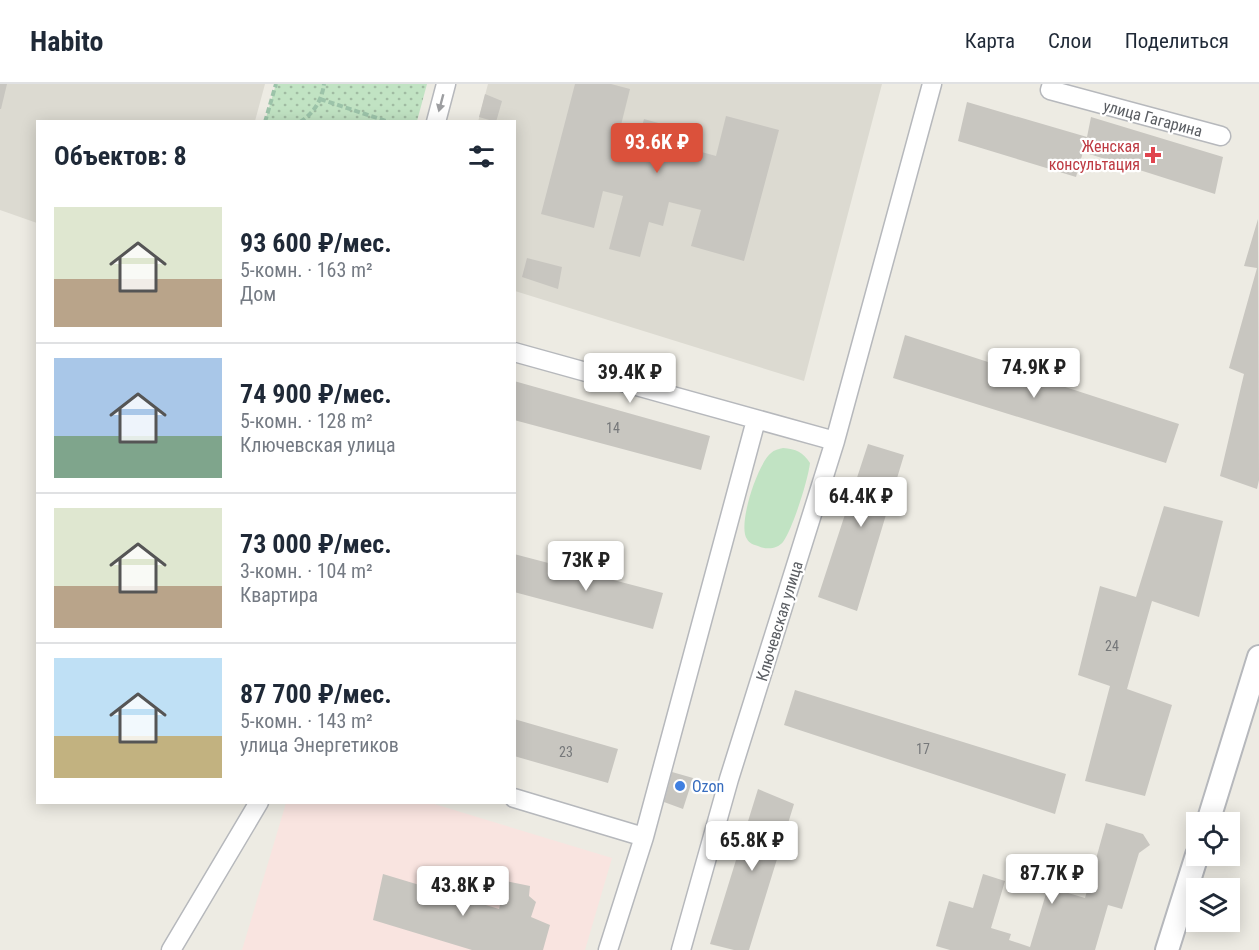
<!DOCTYPE html>
<html lang="ru">
<head>
<meta charset="utf-8">
<style>
	body { margin:0; font-family:"Roboto Condensed",sans-serif; background:#f6f6f7; color:#1f2937; height:100vh; display:flex; flex-direction:column; font-size:22px; white-space:nowrap }
	* { box-sizing:border-box; margin:0 }
	p { font-size:20px; color:#747a83 }
	.icon { flex:none; width:33px; height:33px; fill:none; stroke:currentColor; stroke-width:2; stroke-linecap:round; stroke-linejoin:round }
	.map { position:relative; flex:1; overflow:hidden }
	.drawer { position:absolute; left:36px; top:36px; width:480px; height:684px; display:flex; flex-direction:column; background:#fff; border-radius:0px; box-shadow:0 3px 15px #0003 }
	.drawer>* { flex:none }
	.buttons { position:absolute; left:1186px; top:728px; display:grid; gap:12px }
	.buttons a { display:grid; place-items:center; width:54px; height:54px; border-radius:0px; background:#fff; box-shadow:0 3px 15px #0003; font-size:30px }
	.price { position:absolute; translate:-50% -51px; padding:0 14px; border-radius:6px; background:#fff; color:#222; font-size:20px; line-height:39px; filter:drop-shadow(0 2px 3px #0008) }
	.price::after { content:''; position:absolute; left:50%; top:36px; width:18px; height:14px; margin-left:-9px; background:inherit; clip-path:polygon(0 0,100% 0,50% 100%) }
	.price.current { background:#db513b; color:#fff }
	ul { padding:0; list-style:none }
	li { display:flex; align-items:center; gap:18px; height:150px; padding:0 18px }
	li+li { border-top:2px solid #e0e1e3 }
	li span { display:grid; place-items:center; flex:none; width:168px; height:120px; border-radius:0px; color:#555 }
	li>.icon { margin-inline-start:auto }
	span .icon { width:72px; height:72px; fill:#fffc; stroke-width:1 }
	li b { font-size:26px }
	h2 { display:flex; justify-content:space-between; align-items:center; height:72px; padding:0 18px; font-size:26px }
	header { display:flex; align-items:center; gap:36px; box-sizing:border-box; height:84px; padding:0 30px; background:#fff; border-bottom:2px solid #e0e1e3 }
	header strong { font-size:28px }
	nav { display:flex; gap:33px; margin-inline-start:auto; font-size:21px }
	.map>svg:first-child { display:block }
</style>
</head>
<body>
<header>
<strong>Habito</strong>
<nav><a>Карта</a><a>Слои</a><a>Поделиться</a></nav>
</header>
<div class="map">
<svg width="1259" height="866" viewBox="0 0 1259 866">
	<defs>
		<pattern id="park-dots" width="8" height="8" patternUnits="userSpaceOnUse" patternTransform="scale(1.5)"><rect width="8" height="8" fill="#c1e3c3"/><path d="M2 2h.1M6 6h.1" fill="none" stroke="#a0bba2" stroke-width="1.8" stroke-linecap="round"/></pattern>
	</defs>
	<rect width="100%" height="100%" fill="#edebe3"/>
	<!-- education -->
	<path fill="#dcdad1" d="M0,0H265L255,37L38,38L37,139L0,126Z
		M488,0H882L804,297L515,207L514,38H478Z"/>
	<!-- medical -->
	<path fill="#f9e4e0" d="M286,719H431L612,774L585,866H242Z"/>
	<!-- grass -->
	<path fill="#c1e3c3" d="M783,364C796,365 803,368 810,379C808,396 793,444 783,458C777,465 767,466 758,462C754,461 749,459 747,455C737,441 758,379 771,369C774,366 779,365 783,364Z"/>
	<!-- park -->
	<path fill="url(#park-dots)" d="M276,0H427L417,37H265Z"/>
	<!-- building -->
	<path fill="#c8c6c0" d="M0,0H7L1,25H0Z
		M575,0H611L630,5L621,41L641,46L644,35L691,48L687,64L716,72L726,32L779,46L744,177L691,162L701,126L669,118L663,142L649,138L640,173L609,165L623,112L603,107L594,144L541,130Z
		M485,10L502,17L496,38L479,33Z
		M967,18L1087,53L1091,33L1223,73L1215,110L1083,68L1076,93L958,57Z
		M1258,135L1259,396L1257,405L1220,392L1244,290L1229,284L1257,184L1244,182Z
		M527,174L562,183L558,205L522,193Z
		M905,251L1179,340L1166,379L893,294Z
		M514,297L710,352L701,386L514,336Z
		M868,360L904,371L857,527L818,513Z
		M1164,422L1223,437L1199,533L1152,517L1127,605L1172,621L1145,712L1085,697L1110,602L1078,591L1100,502L1136,513Z
		M514,470L663,509L653,545L514,508Z
		M795,606L1066,690L1055,730L784,641Z
		M514,635L618,665L608,699L514,672Z
		M672,688L693,694L683,725L664,718Z
		M758,705L794,720L749,866H734L710,860Z
		M1106,739L1143,750L1150,761L1139,769L1122,825L1108,821L1095,866H950L936,862L949,817L973,824L983,790L1005,797L991,844L1011,850L1009,856L1030,863L1048,803L1085,814Z
		M383,790L499,825L506,797L530,802L529,812L536,818L531,833L550,841L543,866H472L373,836Z"/>
	<g fill="none" stroke-linecap="round" stroke-linejoin="round">
		<!-- minor casing -->
		<g stroke="#b6b8bc" stroke-width="21">
			<path id="minor" d="M1052,0L1050,6L1221,52
				M436,38L446,0
				M514,268L835,357
				M514,714L644,753
				M171,866L259,718
				M608,866L644,753L756,336
				M681,866L729,695L835,357L932,0"/>
		</g>
		<!-- tertiary casing -->
		<g stroke="#b6b8bc" stroke-width="26">
			<path id="tertiary" d="M1208,738L1259,573
				M1167,866L1197,771"/>
		</g>
		<!-- path -->
		<path stroke="#9cc3a9" stroke-width="4" stroke-dasharray="6 3" stroke-linecap="butt" d="M320,15L389,38
			M265,38L276,0
			M300,38C314,29 322,16 324,0"/>
		<!-- minor -->
		<use href="#minor" stroke="#fff" stroke-width="18"/>
		<!-- tertiary -->
		<use href="#tertiary" stroke="#fff" stroke-width="22"/>
	</g>
	<!-- one-way arrows -->
	<defs><path id="oneway-solid" d="M-6-.8H1V-3.2L6.5 0L1 3.2V.8H-6Z" transform="scale(1.5)"/></defs>
	<use fill="#9d9ea1" href="#oneway-solid" transform="translate(441 19) rotate(105)"/>
	<!-- markers -->
	<path fill="#e0444e" stroke="#fff" stroke-width="2" d="M1150 62h6v6h6v6h-6v6h-6v-6h-6v-6h6z"/>
	<circle fill="#3f7fe0" stroke="#fff" stroke-width="2" cx="680" cy="702" r="6"/>
	<g text-anchor="middle" stroke-width="4.5" stroke-linejoin="round" paint-order="stroke">
		<!-- number labels -->
		<g font-size="14" fill="#76787a">
			<text x="613" y="349">14</text>
			<text x="1112" y="567">24</text>
			<text x="923" y="670">17</text>
			<text x="566" y="673">23</text>
		</g>
		<!-- street labels -->
		<g font-size="16" fill="#5b5e63" stroke="#fff">
			<text transform="translate(1153 34) rotate(15)" y="6">улица Гагарина</text>
			<text transform="translate(779 537) rotate(-73)" y="6">Ключевская улица</text>
		</g>
		<!-- health labels -->
		<g font-size="16" fill="#be3a42" stroke="#fff" text-anchor="end">
			<text x="1140" y="68">Женская<tspan x="1140" dy="18">консультация</tspan></text>
		</g>
		<!-- shop labels -->
		<g font-size="16" fill="#366cbe" stroke="#fff" text-anchor="start">
			<text x="692" y="708">Ozon</text>
		</g>
	</g>
</svg>
<div class="buttons">
<a><svg class="icon" aria-label="locate" viewBox="0 0 24 24"><circle cx="12" cy="12" r="6"/><path d="M12 2v4M12 18v4M2 12h4M18 12h4"/></svg></a>
<a><svg class="icon" aria-label="layers" viewBox="0 0 24 24"><path d="M12 4l9 5-9 5-9-5zM3 14l9 5 9-5"/></svg></a>
</div>
<b class="price current" style="left:657px;top:90px">93.6K ₽</b>
<b class="price" style="left:1034px;top:315px">74.9K ₽</b>
<b class="price" style="left:630px;top:320px">39.4K ₽</b>
<b class="price" style="left:861px;top:444px">64.4K ₽</b>
<b class="price" style="left:586px;top:508px">73K ₽</b>
<b class="price" style="left:752px;top:788px">65.8K ₽</b>
<b class="price" style="left:1052px;top:821px">87.7K ₽</b>
<b class="price" style="left:463px;top:833px">43.8K ₽</b>
<section class="drawer">
<h2>Объектов: 8<svg class="icon" aria-label="filters" viewBox="0 0 24 24"><path d="M4 7h16M4 17h16"/><circle cx="9" cy="7" r="2"/><circle cx="15" cy="17" r="2"/></svg></h2>
<ul>
<li><span style="background:linear-gradient(#dfe7d0 60%,#b9a48a 0)"><svg class="icon" aria-label="home" viewBox="0 0 24 24"><path d="M3 11l9-7 9 7M6 9v11h12V9"/></svg></span><div><b>93 600 ₽/мес.</b><p>5-комн. · 163 m²</p><p>Дом</p></div></li>
<li><span style="background:linear-gradient(#a9c7e8 65%,#7fa58c 0)"><svg class="icon" aria-label="home" viewBox="0 0 24 24"><path d="M3 11l9-7 9 7M6 9v11h12V9"/></svg></span><div><b>74 900 ₽/мес.</b><p>5-комн. · 128 m²</p><p>Ключевская улица</p></div></li>
<li><span style="background:linear-gradient(#dfe7d0 65%,#b9a48a 0)"><svg class="icon" aria-label="home" viewBox="0 0 24 24"><path d="M3 11l9-7 9 7M6 9v11h12V9"/></svg></span><div><b>73 000 ₽/мес.</b><p>3-комн. · 104 m²</p><p>Квартира</p></div></li>
<li><span style="background:linear-gradient(#bfe0f5 65%,#c2b280 0)"><svg class="icon" aria-label="home" viewBox="0 0 24 24"><path d="M3 11l9-7 9 7M6 9v11h12V9"/></svg></span><div><b>87 700 ₽/мес.</b><p>5-комн. · 143 m²</p><p>улица Энергетиков</p></div></li>
</ul>
</section>
</div>
</body>
</html>
